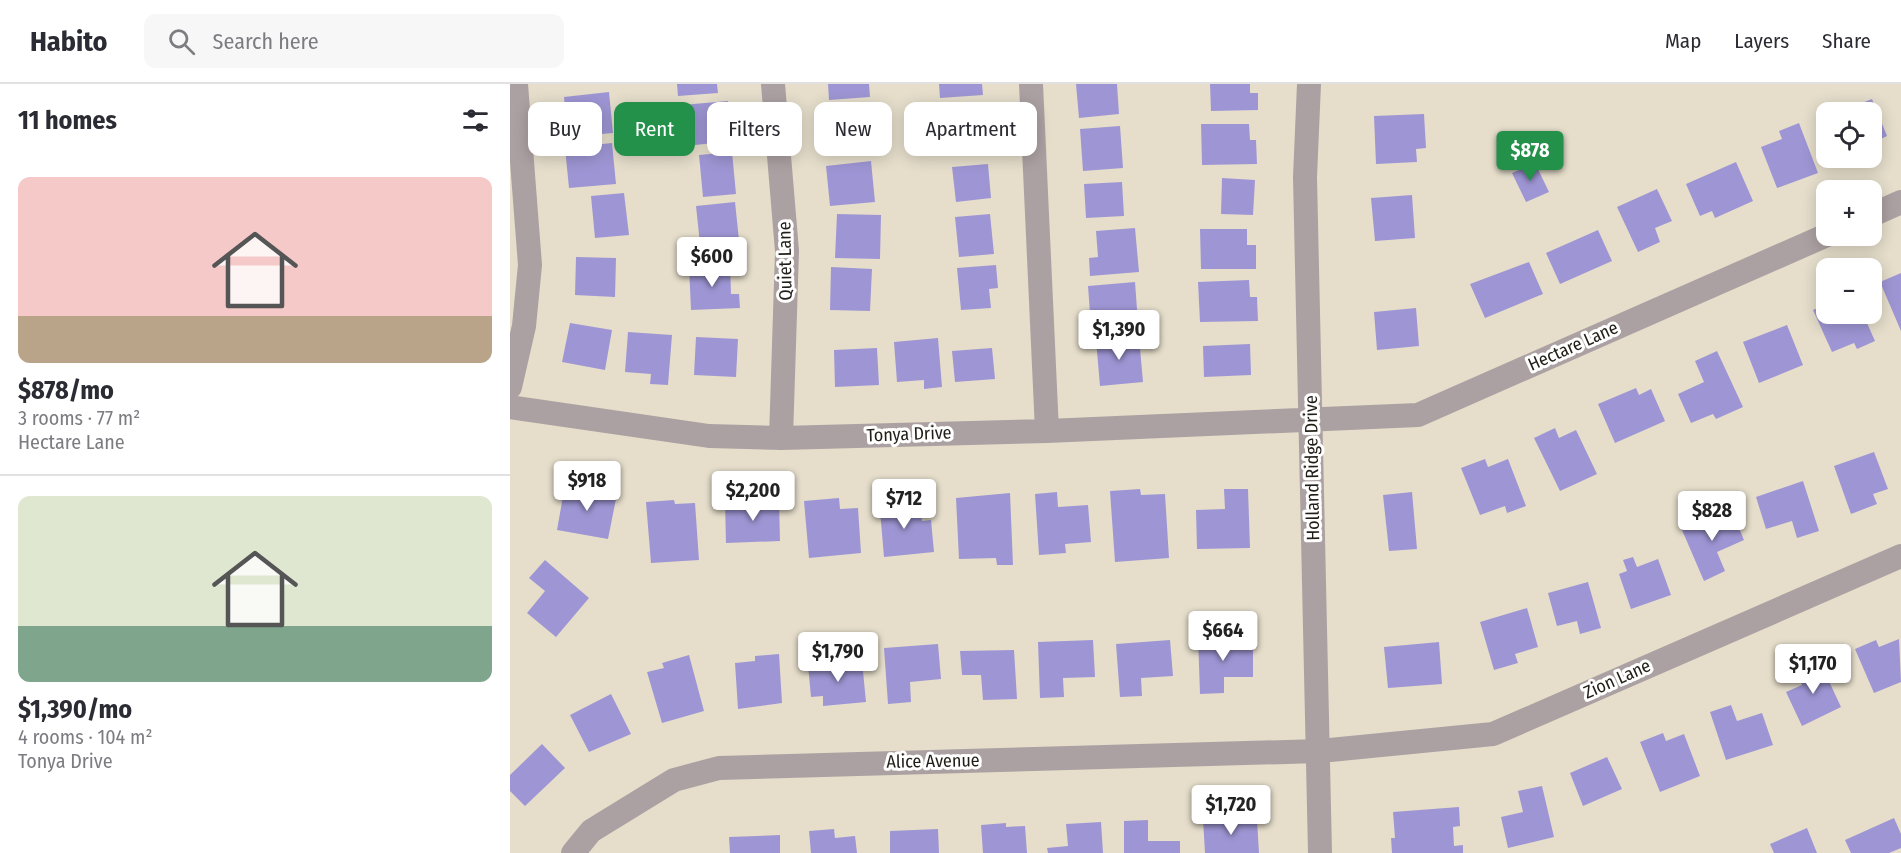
<!DOCTYPE html>
<html lang="en">
<head>
<meta charset="utf-8">
<style>
	body { margin:0; font-family:"Fira Sans Condensed",sans-serif; background:#f7f7f7; color:#2b2b33; height:100vh; display:flex; flex-direction:column; font-size:22px; white-space:nowrap }
	* { box-sizing:border-box; margin:0 }
	p { font-size:20px; color:#7c7c81 }
	.icon { flex:none; width:33px; height:33px; fill:none; stroke:currentColor; stroke-width:2; stroke-linecap:round; stroke-linejoin:round }
	.map { position:relative; flex:1; overflow:hidden }
	.side { display:flex; flex-direction:column; background:#fff; width:510px }
	.side>* { flex:none }
	.hud { position:absolute; left:18px; top:18px; width:570px; height:54px; display:flex; gap:12px }
	.tools { position:absolute; left:1306px; top:18px; display:grid; gap:12px }
	.tools a { display:grid; place-items:center; width:66px; height:66px; border-radius:12px; background:#fff; box-shadow:0 3px 15px #0003; font-size:30px }
	.price { position:absolute; translate:-50% -51px; padding:0 14px; border-radius:6px; background:#fff; color:#222; font-size:20px; line-height:39px; filter:drop-shadow(0 2px 3px #0008) }
	.price::after { content:''; position:absolute; left:50%; top:36px; width:18px; height:14px; margin-left:-9px; background:inherit; clip-path:polygon(0 0,100% 0,50% 100%) }
	.price.current { background:#24914a; color:#fff }
	ul { padding:0; list-style:none }
	li { display:grid; align-content:center; gap:12px; height:318px; padding:0 18px }
	li+li { border-top:2px solid #e1e1e2 }
	li span { display:grid; place-items:center; height:186px; border-radius:12px; color:#555 }
	li>.icon { margin-inline-start:auto }
	span .icon { width:108px; height:108px; fill:#fffc; stroke-width:1 }
	li b { font-size:26px }
	h2 { display:flex; justify-content:space-between; align-items:center; height:72px; padding:0 18px; font-size:26px }
	.chip { padding:0 21px; border-radius:12px; background:#fff; box-shadow:0 3px 15px #0003; font-size:21px; line-height:54px }
	.chip.current { background:#24914a; color:#fff }
	header { display:flex; align-items:center; gap:36px; box-sizing:border-box; height:84px; padding:0 30px; background:#fff; border-bottom:2px solid #e1e1e2 }
	header strong { font-size:28px }
	nav { display:flex; gap:33px; margin-inline-start:auto; font-size:21px }
	.search { width:420px; height:54px; background:#f7f7f7; display:flex; align-items:center; gap:15px; box-sizing:border-box; padding:0 21px; border-radius:12px; color:#7c7c81; font-size:22px }
	main { display:flex; flex:1; min-height:0 }
	.map>svg:first-child { display:block }
</style>
</head>
<body>
<header>
<strong>Habito</strong>
<div class="search"><svg class="icon" aria-label="search" viewBox="0 0 24 24"><circle cx="10" cy="10" r="6"/><path d="M15 15l6 6"/></svg>Search here</div>
<nav><a>Map</a><a>Layers</a><a>Share</a></nav>
</header>
<main>
<section class="side">
<h2>11 homes<svg class="icon" aria-label="filters" viewBox="0 0 24 24"><path d="M4 7h16M4 17h16"/><circle cx="9" cy="7" r="2"/><circle cx="15" cy="17" r="2"/></svg></h2>
<ul>
<li><span style="background:linear-gradient(#f6c9c9 75%,#b9a48a 0)"><svg class="icon" aria-label="home" viewBox="0 0 24 24"><path d="M3 11l9-7 9 7M6 9v11h12V9"/></svg></span><div><b>$878/mo</b><p>3 rooms · 77 m²</p><p>Hectare Lane</p></div></li>
<li><span style="background:linear-gradient(#dfe7d0 70%,#7fa58c 0)"><svg class="icon" aria-label="home" viewBox="0 0 24 24"><path d="M3 11l9-7 9 7M6 9v11h12V9"/></svg></span><div><b>$1,390/mo</b><p>4 rooms · 104 m²</p><p>Tonya Drive</p></div></li>
</ul>
</section>
<div class="map">
<svg width="1391" height="769" viewBox="0 0 1391 769">
	<rect width="100%" height="100%" fill="#e6decb"/>
	<!-- building -->
	<path fill="#9e96d4" d="M167,0H207L208,9L168,12Z
		M318,0H359L360,13L319,16Z
		M429,0H472L473,11L430,14Z
		M566,0H607L609,30L569,34Z
		M700,0H740V9H748V26L701,27Z
		M99,8L103,49L58,53L54,13Z
		M1362,15L1377,52L1364,58L1366,64L1362,66V28H1329Z
		M218,17L222,57L176,62L172,21Z
		M351,25L355,67L316,71L311,29Z
		M477,28L478,41L469,42L471,64L434,67L431,32Z
		M914,30L916,64L906,65L907,78L866,80L864,32Z
		M1289,39L1308,89L1267,104L1251,63L1272,55L1269,47Z
		M691,40H739L740,56H746L747,80L692,81Z
		M610,42L613,84L573,87L570,45Z
		M102,59L106,100L59,104L55,64Z
		M222,68L226,110L193,113L189,71Z
		M361,77L365,118L320,122L316,82Z
		M1226,78L1243,117L1205,134L1202,127L1190,132L1176,100Z
		M1025,79L1039,108L1016,118L1002,89Z
		M478,80L481,114L446,118L442,83Z
		M712,94L745,96L743,131L711,130Z
		M612,98L614,132L576,134L574,100Z
		M1147,105L1162,137L1145,144L1150,158L1128,168L1107,123Z
		M114,109L119,151L85,154L81,112Z
		M902,111L905,154L865,157L861,114Z
		M225,118L229,156L190,160L186,122Z
		M327,130L371,131L370,175L325,174Z
		M480,130L484,170L449,173L445,133Z
		M625,144L629,188L580,192L579,174L588,173L586,147Z
		M690,145H737V161H746V185H691Z
		M1088,146L1102,177L1050,200L1036,169Z
		M66,173L106,174L105,213L65,211Z
		M1019,178L1033,210L975,234L960,200Z
		M220,180L221,210H229L230,224L181,226L179,182Z
		M486,181L488,204L479,205L481,224L451,226L447,184Z
		M321,183L362,185L360,227L320,226Z
		M1391,189V247L1370,198Z
		M739,196L740,213H747L748,237L690,238L688,198Z
		M625,198L628,239L581,243L578,202Z
		M1317,220V230H1353L1365,257L1347,265L1344,259L1322,268L1303,226Z
		M906,224L909,262L867,266L864,228Z
		M60,239L102,246L95,286L52,278Z
		M1277,241L1293,281L1249,299L1233,258Z
		M118,248L162,251L158,301L140,300L141,290L115,288Z
		M186,253L228,255L226,293L184,291Z
		M629,253L633,298L590,302L586,256Z
		M428,254L432,303L414,305V296L387,298L384,258Z
		M740,260L741,291L694,293L693,262Z
		M367,264L369,301L325,303L324,266Z
		M482,264L485,295L445,298L442,267Z
		M1207,267L1233,323L1206,335L1203,330L1181,339L1168,310L1194,298L1185,277Z
		M1126,304L1129,311L1141,305L1155,337L1105,359L1088,320Z
		M1045,344L1049,354L1066,346L1087,390L1050,407L1024,354Z
		M1364,368L1378,405L1363,410L1367,420L1341,430L1324,382Z
		M975,375L978,383L998,375L1016,422L997,429L995,422L970,431L951,384Z
		M1293,397L1309,447L1287,454L1282,437L1256,445L1246,413Z
		M55,401L107,410L98,455L47,446Z
		M630,405L631,411L655,410L659,474L605,478L600,407Z
		M714,405H738L740,464L687,465L686,426L715,425Z
		M547,408L548,423L578,421L581,458L555,460L556,469L529,471L525,410Z
		M902,408L907,465L879,467L873,411Z
		M500,409L503,481H487L486,474L449,475L446,414Z
		M394,412L395,429L411,428L412,437L421,436L424,468L374,473L369,415Z
		M329,414L330,425L348,424L351,469L299,474L294,417Z
		M164,416L165,420L185,419L189,476L141,479L136,418Z
		M269,416L270,457L216,459L215,418Z
		M1221,425L1234,456L1207,468L1215,487L1194,497L1172,446Z
		M1123,473L1127,483L1148,475L1161,511L1121,525L1109,490L1117,487L1113,476Z
		M35,476L79,514L46,553L17,529L35,507L19,494Z
		M1078,498L1091,544L1070,550L1067,537L1047,542L1038,509Z
		M1017,524L1028,563L1005,570L1008,579L984,586L970,538Z
		M720,552V556L743,555V593H714V609L690,610L688,553Z
		M1389,555L1391,598L1364,609L1345,565L1366,556L1369,563Z
		M583,556L585,593L553,594L554,613L530,614L528,558Z
		M660,556L663,592L631,594L632,612L610,613L606,560Z
		M929,558L932,600L878,604L874,563Z
		M428,560L431,595L400,598L401,618L378,620L374,564Z
		M504,566L507,615L473,616L471,591H452L450,567Z
		M269,570L272,619L228,625L225,579L245,577V572Z
		M179,571L194,627L152,639L137,588L154,584L152,579Z
		M352,577L356,618L313,622V612L301,613L298,581Z
		M1310,578L1331,623L1292,642L1276,608L1292,601L1286,589Z
		M101,610L121,650L79,668L60,631Z
		M1221,621L1227,637L1252,629L1263,661L1216,676L1200,628Z
		M1153,649L1156,657L1174,650L1190,692L1150,708L1130,658Z
		M32,660L55,684L15,722L0,707V691Z
		M1097,673L1112,705L1073,722L1060,689Z
		M1032,702L1044,753L998,764L991,733L1013,728L1008,707Z
		M949,723L950,742L943,743L944,762L953,761V769H882L881,754H885L883,728Z
		M722,733V737L747,736L749,769H695L693,735Z
		M1384,734L1391,750V764L1379,769H1341L1335,756Z
		M638,736V757H670V769H614V737Z
		M591,738L593,769H538L537,764L558,762L556,740Z
		M496,739V743L515,742L517,769H473L471,741Z
		M1297,744L1307,769H1264L1260,760Z
		M324,745L325,754L345,752L347,769H301L299,747Z
		M428,745L429,769H380V747Z
		M270,751V769H220L219,753Z"/>
	<g fill="none" stroke-linecap="round" stroke-linejoin="round">
		<!-- street -->
		<path stroke="#aca1a2" stroke-width="24" d="M263,0L277,167L271,354
			M521,0L537,347
			M799,0L795,93L810,769
			M1362,131L1391,118
			M0,303L14,242L20,181L6,0
			M0,323L199,352L271,354L537,347L908,331L1317,151
			M63,769L81,747L164,696L209,684L810,667L983,650L1391,472"/>
	</g>
	<g text-anchor="middle" stroke-width="6" stroke-linejoin="round" paint-order="stroke">
		<!-- street labels -->
		<g font-size="18" fill="#211e17" stroke="#fff">
			<text transform="translate(275 177) rotate(-91)" y="6">Quiet Lane</text>
			<text transform="translate(1063 262) rotate(-24)" y="6">Hectare Lane</text>
			<text transform="translate(399 350) rotate(-2)" y="6">Tonya Drive</text>
			<text transform="translate(802 384) rotate(-91)" y="6">Holland Ridge Drive</text>
			<text transform="translate(1107 595) rotate(-24)" y="6">Zion Lane</text>
			<text transform="translate(423 677) rotate(-1)" y="6">Alice Avenue</text>
		</g>
	</g>
</svg>
<div class="tools">
<a><svg class="icon" aria-label="locate" viewBox="0 0 24 24"><circle cx="12" cy="12" r="6"/><path d="M12 2v4M12 18v4M2 12h4M18 12h4"/></svg></a>
<a>+</a>
<a>−</a>
</div>
<b class="price current" style="left:1020px;top:98px">$878</b>
<b class="price" style="left:202px;top:204px">$600</b>
<b class="price" style="left:609px;top:277px">$1,390</b>
<b class="price" style="left:77px;top:428px">$918</b>
<b class="price" style="left:243px;top:438px">$2,200</b>
<b class="price" style="left:394px;top:446px">$712</b>
<b class="price" style="left:1202px;top:458px">$828</b>
<b class="price" style="left:713px;top:578px">$664</b>
<b class="price" style="left:328px;top:599px">$1,790</b>
<b class="price" style="left:1303px;top:611px">$1,170</b>
<b class="price" style="left:721px;top:752px">$1,720</b>
<div class="hud">
<a class="chip">Buy</a>
<a class="chip current">Rent</a>
<a class="chip">Filters</a>
<a class="chip">New</a>
<a class="chip">Apartment</a>
</div>
</div>
</main>
</body>
</html>
